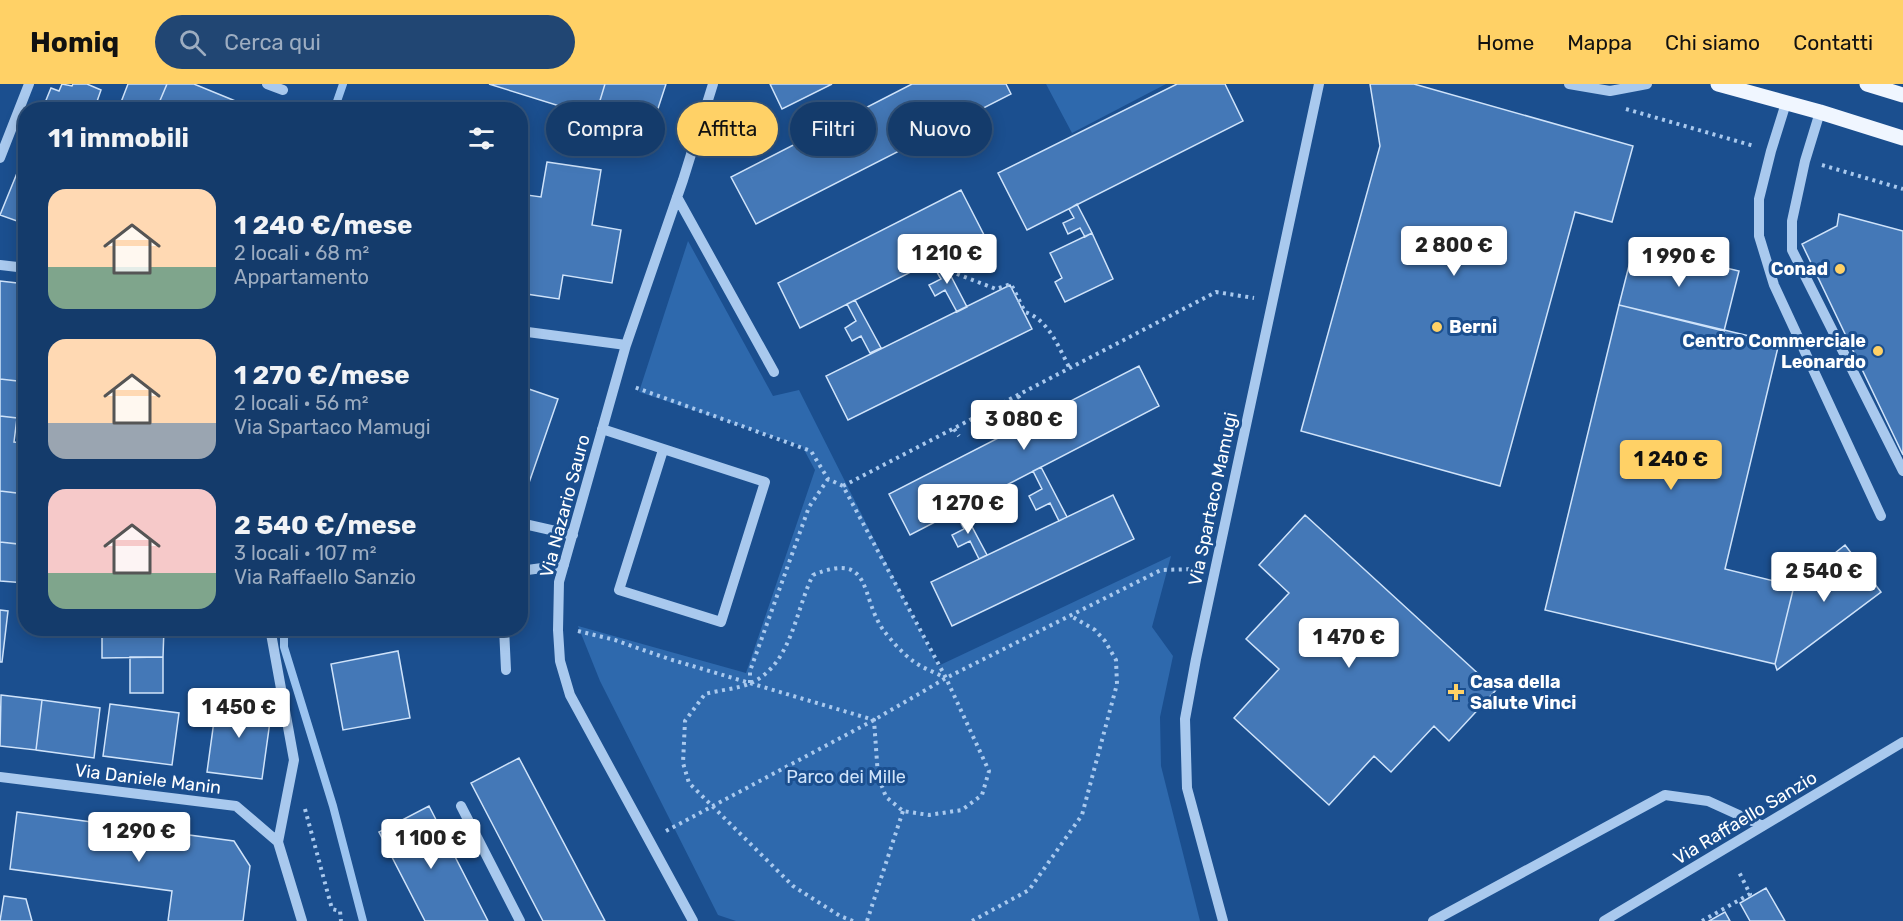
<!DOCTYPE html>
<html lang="it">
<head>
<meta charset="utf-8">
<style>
	body { margin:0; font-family:Rubik,sans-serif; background:#214673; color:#f1f3f6; height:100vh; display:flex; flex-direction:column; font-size:22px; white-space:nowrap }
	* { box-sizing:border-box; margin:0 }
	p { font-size:20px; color:#9dadc1 }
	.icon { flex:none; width:33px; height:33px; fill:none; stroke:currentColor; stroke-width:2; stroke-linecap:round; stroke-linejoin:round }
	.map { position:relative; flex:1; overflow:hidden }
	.side { position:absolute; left:18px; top:18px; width:510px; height:534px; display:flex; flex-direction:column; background:#143b6b; border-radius:24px; box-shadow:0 3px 15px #0003,0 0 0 2px #33557e }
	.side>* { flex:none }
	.hud { position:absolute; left:546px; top:18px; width:570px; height:54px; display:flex; gap:12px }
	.price { position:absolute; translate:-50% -51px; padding:0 14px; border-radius:6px; background:#fff; color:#222; font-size:20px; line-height:39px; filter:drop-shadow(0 2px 3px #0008) }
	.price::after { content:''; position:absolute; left:50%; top:36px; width:18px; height:14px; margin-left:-9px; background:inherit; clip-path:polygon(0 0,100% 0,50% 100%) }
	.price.selected { background:#ffd166; color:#111 }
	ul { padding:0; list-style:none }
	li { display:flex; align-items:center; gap:18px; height:150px; padding:0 30px }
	li span { display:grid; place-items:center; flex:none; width:168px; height:120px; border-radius:18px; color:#555 }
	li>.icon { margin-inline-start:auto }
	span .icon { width:72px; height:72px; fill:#fffc; stroke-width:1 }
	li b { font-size:26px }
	h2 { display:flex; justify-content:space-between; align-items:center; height:72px; padding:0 30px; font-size:26px }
	.tag { padding:0 21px; border-radius:27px; background:#143b6b; box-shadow:0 3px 15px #0003,0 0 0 2px #33557e; font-size:21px; line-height:54px }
	.tag.selected { background:#ffd166; color:#111 }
	header { display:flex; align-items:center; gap:36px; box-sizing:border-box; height:84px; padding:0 30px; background:#ffd166; color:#111 }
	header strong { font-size:28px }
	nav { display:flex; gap:33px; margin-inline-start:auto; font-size:21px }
	.search { width:420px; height:54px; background:#214673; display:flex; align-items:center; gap:15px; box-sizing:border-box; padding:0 21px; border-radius:33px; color:#9dadc1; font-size:22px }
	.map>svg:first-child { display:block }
</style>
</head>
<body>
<header>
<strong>Homiq</strong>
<div class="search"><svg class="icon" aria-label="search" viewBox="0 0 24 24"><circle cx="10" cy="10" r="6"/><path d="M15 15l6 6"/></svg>Cerca qui</div>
<nav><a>Home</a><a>Mappa</a><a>Chi siamo</a><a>Contatti</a></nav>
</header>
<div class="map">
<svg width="1903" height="837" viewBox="0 0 1903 837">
	<rect width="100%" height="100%" fill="#1b4f8f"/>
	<!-- green -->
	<path fill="#2e69ad" d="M1046,0H1166L1072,49Z
		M688,157L773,312L799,306L938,582L1171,472L1152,543L1173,572L1160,633L1161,682L1200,837H736L718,831L600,597L578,542L746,589L815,386L802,362L639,308Z"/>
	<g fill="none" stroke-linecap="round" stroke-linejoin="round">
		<!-- stream -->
		<path stroke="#9cc4f0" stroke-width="8" d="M334,26L343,0
			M284,544V563L333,722L363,837"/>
	</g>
	<!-- building -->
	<path fill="#4478b7" stroke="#cfe3fa" stroke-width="1.5" d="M62,0L72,2L73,0H87L101,6L94,26H42L51,4L59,7Z
		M128,0H167L156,26H118Z
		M167,0H194L233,16L230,26H156Z
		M489,0H605L595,33Z
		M605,0H666L650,49L595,33Z
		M770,0H832L782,25Z
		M912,0H1006L1011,10L756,140L731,93Z
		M1177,0H1225L1243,37L1027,146L998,89Z
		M1370,0H1414L1633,62L1612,138L1575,128L1500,402L1301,347L1380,62Z
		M233,16L257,26H230Z
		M26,67V156L19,155L20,138L0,131Z
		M547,78L601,86L592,141L621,146L612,199L563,191L559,215L520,209V110L541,113Z
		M961,106L984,151L800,244L778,199Z
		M1077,120L1092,149L1085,153L1080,144L1068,150L1063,139L1074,134L1069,125Z
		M1839,130L1903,147V371L1802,160L1837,142Z
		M1092,149L1113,195L1065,218L1055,198L1062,194L1050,169Z
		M1634,162L1739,187L1724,247L1619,221Z
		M941,173L967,223L957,228L945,206L935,212L929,201L941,195L931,178Z
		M0,197L26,200V298L0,295Z
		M1010,201L1032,245L848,336L826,292Z
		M855,216L881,264L870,269L861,252L852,257L845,244L856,237L847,220Z
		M1619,221L1779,259L1725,485L1794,502L1775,580L1545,526Z
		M1139,282L1159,322L910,451L889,410Z
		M0,295L26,298V335L0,332Z
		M520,302L558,315L522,419H520Z
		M0,332L17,334L14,358L26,359L25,410L0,407Z
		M1041,383L1067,433L1059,437L1050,419L1036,426L1029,412L1042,405L1033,387Z
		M0,407L25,410L19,460L0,458Z
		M1113,411L1134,455L952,542L931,498Z
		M962,424L987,471L979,475L970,457L958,463L952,451L964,445L955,428Z
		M1305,431L1496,606L1449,657L1434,642L1391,688L1374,672L1329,721L1234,634L1279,585L1246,555L1289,509L1259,481Z
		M0,458L26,461V499L0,497Z
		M1845,461L1881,508L1777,586L1775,580L1794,502Z
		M0,526L8,527L2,578H0Z
		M102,544H164L163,573L102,574Z
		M398,567L410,634L343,646L331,580Z
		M130,573H163V609H130Z
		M1,611L42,616L36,666L0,662Z
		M217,615L272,623L262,695L207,688Z
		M42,616L100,624L94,674L36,666Z
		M110,620L179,629L172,681L103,672Z
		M519,674L605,837H543L471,699Z
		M429,722L488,837H425L379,748Z
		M17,728L234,757L250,782L243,837H168L172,807L10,785Z
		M1766,804L1785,837H1750L1740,819Z
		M4,812L26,815L32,837H0Z
		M1725,828L1730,837H1709Z"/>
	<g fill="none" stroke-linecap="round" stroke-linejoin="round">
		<!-- path -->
		<path stroke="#a9c9ee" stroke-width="4" stroke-dasharray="3 4.5" stroke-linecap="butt" d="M1626,25L1754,62
			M1822,81L1903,105
			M984,160L952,177V188L996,205L1011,200L1025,228C1049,236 1059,264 1070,285
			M1018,312L1023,319
			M977,333L982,341
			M954,345L959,352
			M843,402L1216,208L1254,214
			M578,547L615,556L669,575L874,636L878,692L886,713L903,727L929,731L962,726L982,711L989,687L946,594L843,402L828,395L811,367L634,303
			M750,599V587L809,423L828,395
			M305,725L332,825L340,827L341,837
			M666,747L874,636L946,594L1161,486L1196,485
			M853,837L840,832L793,802L689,699L683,679L685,637L705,610C719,606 738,605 751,599C792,580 795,527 813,491C874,466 859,513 884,547C891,556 903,570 913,577C922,584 935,588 945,594
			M867,837L903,727
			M972,837L1029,806L1082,731L1117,600L1116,576L1105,557L1095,546L1071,532
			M1702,837L1750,810L1738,786"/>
		<!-- minor -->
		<path stroke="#a9c9ee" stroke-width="10" d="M267,0L283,6
			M1569,0L1610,7L1647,0
			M1786,19L1771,67L1759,115V152L1774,201L1881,432
			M1820,28L1805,77L1792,137V166L1903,387
			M0,74L29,0
			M677,113L774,288
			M0,181L26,184
			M520,247L626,261
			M602,345L765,398L721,538L619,506L663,366
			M520,439L573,451
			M520,487L564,481
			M270,544L294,676L278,758L302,837
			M504,544L506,586
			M0,693L236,722L278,758
			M461,722L520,837
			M693,837L570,611L560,577L558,546L559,498L626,261L683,96L713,0
			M1223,837L1187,704L1185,635L1196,575L1319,0
			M1433,837L1665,711L1708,717L1763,742
			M1604,837L1903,658"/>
		<!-- major -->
		<path stroke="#f0f6ff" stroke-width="15" d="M1718,0L1820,28L1903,54
			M1867,0L1903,11"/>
	</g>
	<!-- markers -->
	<g fill="#ffd166" stroke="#1b4f8f" stroke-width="2">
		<circle cx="1840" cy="185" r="6"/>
		<circle cx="1437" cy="243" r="6"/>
		<circle cx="1878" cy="267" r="6"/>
		<path d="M1453 599h6v6h6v6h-6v6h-6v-6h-6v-6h6z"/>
	</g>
	<g text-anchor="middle" stroke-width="6" stroke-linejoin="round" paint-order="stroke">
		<!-- poi labels -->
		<g font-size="18" font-weight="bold" fill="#fff" stroke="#1b4f8f" text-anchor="end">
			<text x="1828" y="191">Conad</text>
			<text x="1449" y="249" text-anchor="start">Berni</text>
			<text x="1866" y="263">Centro Commerciale<tspan x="1866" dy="21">Leonardo</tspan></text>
			<text x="1470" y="604" text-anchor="start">Casa della<tspan x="1470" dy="21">Salute Vinci</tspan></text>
		</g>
		<!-- street labels -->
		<g font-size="18" fill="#fff" stroke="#1b4f8f">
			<text transform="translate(1213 415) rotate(-78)" y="6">Via Spartaco Mamugi</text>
			<text transform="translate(565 422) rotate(-75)" y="6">Via Nazario Sauro</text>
			<text transform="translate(148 695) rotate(7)" y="6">Via Daniele Manin</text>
			<text transform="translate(1745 734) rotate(-31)" y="6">Via Raffaello Sanzio</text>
		</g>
		<!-- park labels -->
		<g font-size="18" fill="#cfe3fa" stroke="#1b4f8f">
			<text x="846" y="699">Parco dei Mille</text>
		</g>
	</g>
</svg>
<b class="price" style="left:1454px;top:193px">2 800 €</b>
<b class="price" style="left:947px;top:201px">1 210 €</b>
<b class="price" style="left:1679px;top:204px">1 990 €</b>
<b class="price" style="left:1024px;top:367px">3 080 €</b>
<b class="price selected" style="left:1671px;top:407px">1 240 €</b>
<b class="price" style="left:968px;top:451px">1 270 €</b>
<b class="price" style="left:1824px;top:519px">2 540 €</b>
<b class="price" style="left:1349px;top:585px">1 470 €</b>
<b class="price" style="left:239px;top:655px">1 450 €</b>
<b class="price" style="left:139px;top:779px">1 290 €</b>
<b class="price" style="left:431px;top:786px">1 100 €</b>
<div class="hud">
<a class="tag">Compra</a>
<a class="tag selected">Affitta</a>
<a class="tag">Filtri</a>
<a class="tag">Nuovo</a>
</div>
<section class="side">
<h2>11 immobili<svg class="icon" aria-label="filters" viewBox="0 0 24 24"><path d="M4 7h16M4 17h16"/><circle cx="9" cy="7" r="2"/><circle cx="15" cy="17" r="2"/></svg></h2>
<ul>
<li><span style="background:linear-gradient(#ffd9b3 65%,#7fa58c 0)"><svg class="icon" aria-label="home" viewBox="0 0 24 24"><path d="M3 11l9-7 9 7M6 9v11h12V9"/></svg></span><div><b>1 240 €/mese</b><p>2 locali · 68 m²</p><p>Appartamento</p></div></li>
<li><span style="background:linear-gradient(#ffd9b3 70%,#9aa5b1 0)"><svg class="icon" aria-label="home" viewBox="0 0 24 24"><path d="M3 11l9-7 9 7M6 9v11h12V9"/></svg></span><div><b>1 270 €/mese</b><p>2 locali · 56 m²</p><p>Via Spartaco Mamugi</p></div></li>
<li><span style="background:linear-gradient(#f6c9c9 70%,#7fa58c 0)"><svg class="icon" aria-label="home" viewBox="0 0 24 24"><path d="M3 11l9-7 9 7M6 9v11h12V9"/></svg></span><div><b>2 540 €/mese</b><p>3 locali · 107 m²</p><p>Via Raffaello Sanzio</p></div></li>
</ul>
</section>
</div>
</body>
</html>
